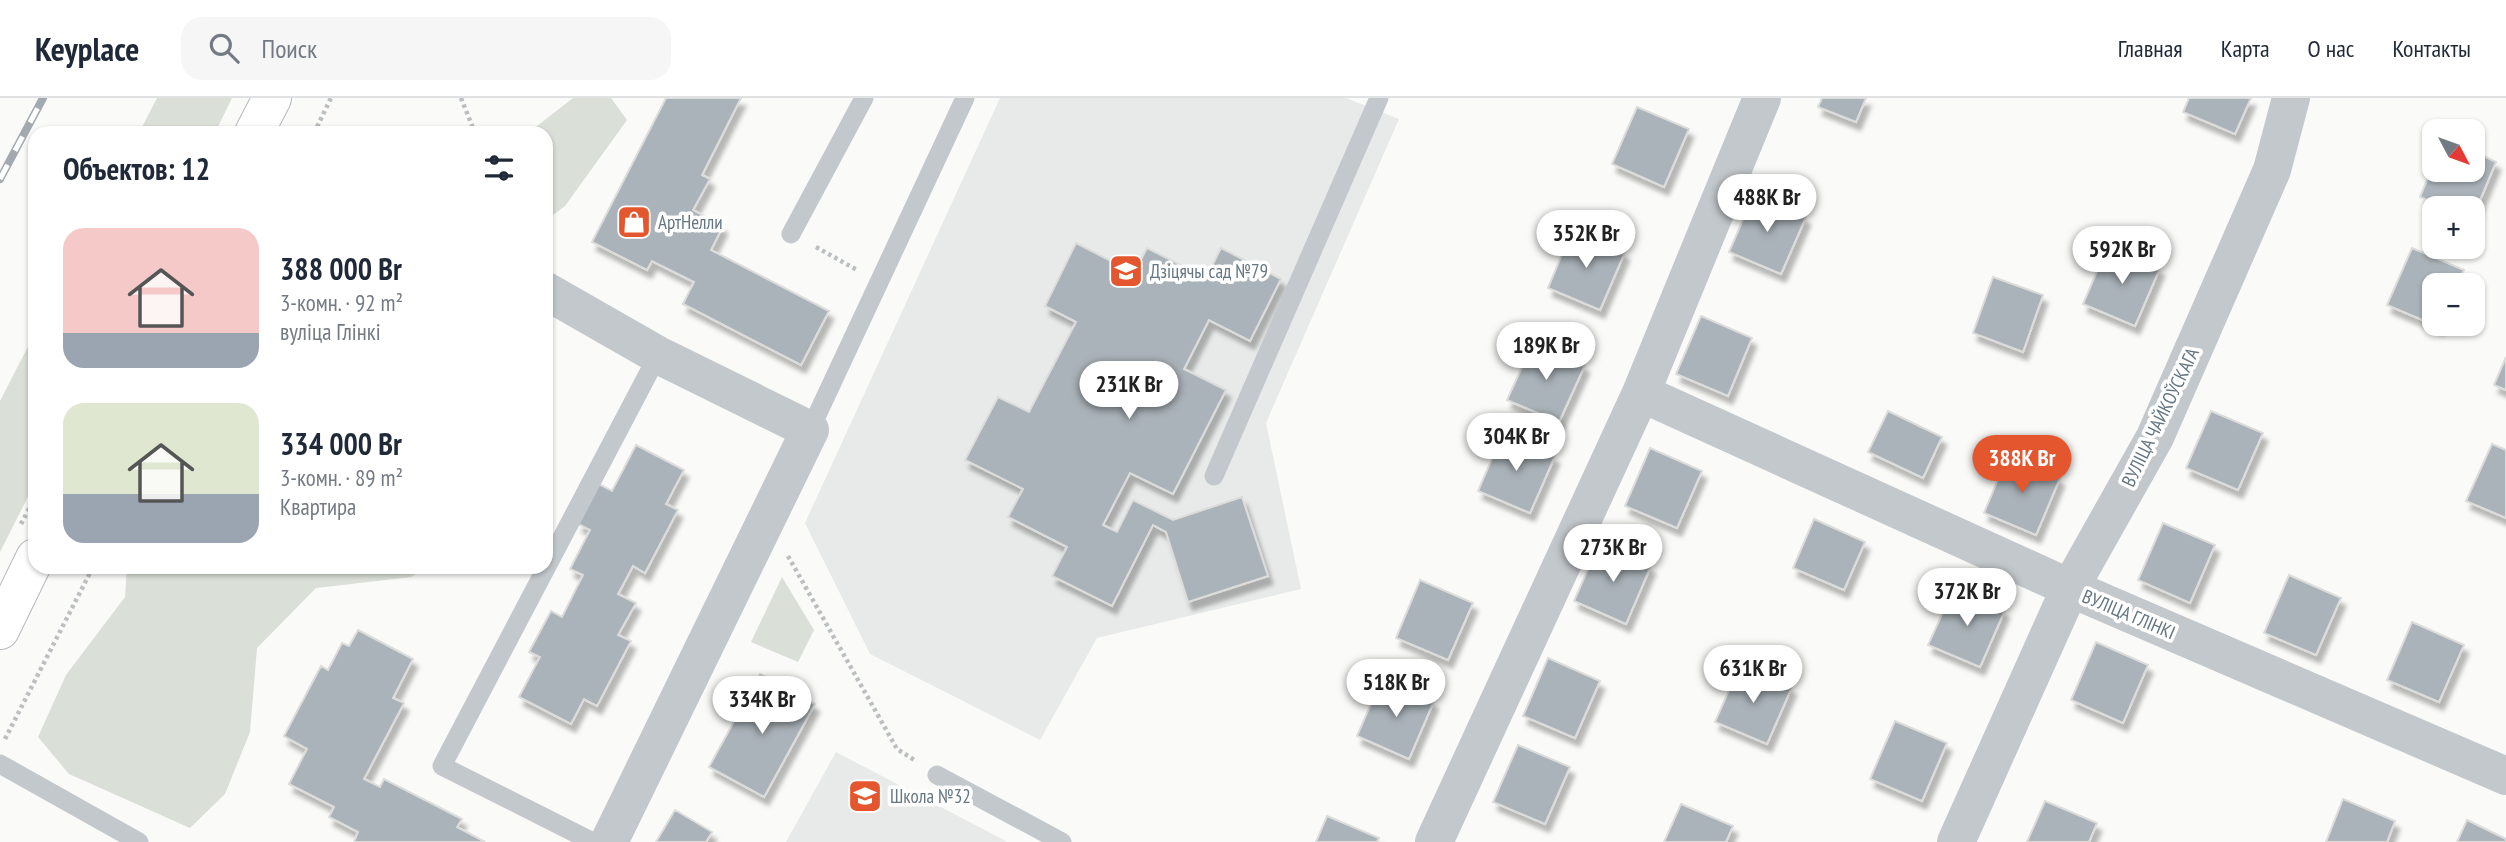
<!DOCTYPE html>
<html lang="ru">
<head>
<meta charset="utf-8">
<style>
	body { margin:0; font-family:"PT Sans Narrow",sans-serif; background:#f6f6f7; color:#1f2937; height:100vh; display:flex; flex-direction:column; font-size:26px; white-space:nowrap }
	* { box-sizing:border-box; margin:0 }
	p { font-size:23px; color:#747a83 }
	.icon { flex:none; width:38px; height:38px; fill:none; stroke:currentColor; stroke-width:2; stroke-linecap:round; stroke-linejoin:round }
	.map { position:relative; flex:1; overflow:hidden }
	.sheet { position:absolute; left:28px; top:28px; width:525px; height:448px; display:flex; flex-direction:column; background:#fff; border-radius:21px; box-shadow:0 2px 5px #0004 }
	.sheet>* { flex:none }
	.needle { width:46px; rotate:131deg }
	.tools { position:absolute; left:2422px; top:21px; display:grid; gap:14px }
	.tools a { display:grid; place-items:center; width:63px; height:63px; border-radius:14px; background:#fff; box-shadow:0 2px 5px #0004; font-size:35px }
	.price { position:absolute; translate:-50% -60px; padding:0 16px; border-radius:24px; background:#fff; color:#222; font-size:23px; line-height:46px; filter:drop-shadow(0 2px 4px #0008) }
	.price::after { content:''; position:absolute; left:50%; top:42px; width:21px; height:16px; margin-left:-10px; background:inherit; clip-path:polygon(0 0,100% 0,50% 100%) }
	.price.active { background:#e4572e; color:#fff }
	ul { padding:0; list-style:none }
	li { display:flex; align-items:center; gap:21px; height:175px; padding:0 35px }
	li span { display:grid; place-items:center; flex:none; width:196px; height:140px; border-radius:21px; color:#555 }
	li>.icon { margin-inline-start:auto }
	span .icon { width:84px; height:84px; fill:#fffc; stroke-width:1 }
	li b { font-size:30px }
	h2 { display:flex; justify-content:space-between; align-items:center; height:84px; padding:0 35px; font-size:30px }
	header { display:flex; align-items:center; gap:42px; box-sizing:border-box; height:98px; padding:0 35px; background:#fff; border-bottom:2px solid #e0e1e3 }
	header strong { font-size:33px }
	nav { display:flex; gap:38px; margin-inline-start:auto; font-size:24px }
	.search { width:490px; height:63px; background:#f6f6f7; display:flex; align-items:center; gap:18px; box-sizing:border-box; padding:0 24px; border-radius:21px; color:#747a83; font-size:26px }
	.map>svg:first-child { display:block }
</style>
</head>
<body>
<header>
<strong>Keyplace</strong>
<div class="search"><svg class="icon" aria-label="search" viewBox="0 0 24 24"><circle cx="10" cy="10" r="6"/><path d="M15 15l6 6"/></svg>Поиск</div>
<nav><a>Главная</a><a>Карта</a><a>О нас</a><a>Контакты</a></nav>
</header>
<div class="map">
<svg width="2506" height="744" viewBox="0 0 2506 744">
	<defs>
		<filter id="shadow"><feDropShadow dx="4.5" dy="8" stdDeviation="2" flood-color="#0004"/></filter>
	</defs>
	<rect width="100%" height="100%" fill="#fafaf8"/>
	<!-- built -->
	<path fill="#e8e9e9" d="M1000,0H1346L1399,21L1266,325L1301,491L1097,540L1040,642L870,556L805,425Z
		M836,654L1002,741L1007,744H786Z"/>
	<!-- green -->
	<path fill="#dadfd7" d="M157,0H232L215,35H139Z
		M573,0H611L627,22L565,108L546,122V35H528Z
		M35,235V385L0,454V303Z
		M127,469H421L412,479L316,490L257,550L250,634L225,696L190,730L69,676L38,639L66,577L125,499Z
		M782,479L814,532L798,564L751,544Z"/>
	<!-- building -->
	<path fill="#aab3b9" stroke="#dcdcda" stroke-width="2" filter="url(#shadow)" d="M666,0H741L702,77L710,81L693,112L723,128L711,152L829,213L801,267L683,206L694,184L652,163L647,172L592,144Z
		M1822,0H1866L1856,24L1818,9Z
		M2189,0H2251L2235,36L2183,14Z
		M1637,9L1689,31L1664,89L1612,66Z
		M2473,53L2496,64L2473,119V110H2447L2420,99L2434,65V72H2473Z
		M1754,96L1806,119L1781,176L1729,154Z
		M1572,132L1625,154L1600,212L1548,190Z
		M1076,145L1134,175L1147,150L1206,180L1221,150L1281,181L1250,243L1209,222L1184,271L1226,292L1173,396L1130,375L1103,427L1117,434L1133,402L1173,422L1242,399L1268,478L1188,504L1166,434L1153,427L1112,508L1052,478L1067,449L1008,419L1023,391L965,362L998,299L1029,314L1076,224L1045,208Z
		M2108,148L2160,170L2135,228L2083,206Z
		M2412,150L2464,172L2457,187H2434V226H2441L2439,229L2387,207Z
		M1993,179L2043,197L2023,254L1973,235Z
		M1701,218L1752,240L1728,298L1676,276Z
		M1533,245L1585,267L1559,324L1507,302Z
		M2506,259V292L2494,287Z
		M1888,313L1942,339L1923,380L1868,354Z
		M2211,313L2263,335L2238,392L2186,370Z
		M1503,335L1555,358L1530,415L1478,393Z
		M2492,346L2506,352V420L2466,403Z
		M636,347L684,372L666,406L678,412L645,475L633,468L618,496L636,505L618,537L631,543L597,608L584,601L571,626L519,599L540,559L529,554L551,513L562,519L583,477L570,471L590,432L578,426L599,386L612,393Z
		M1650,350L1702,373L1677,430L1625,408Z
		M2008,357L2060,380L2036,437L1984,415Z
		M1814,421L1865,444L1844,492L1793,470Z
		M2163,425L2215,447L2190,505L2138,482Z
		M1599,446L1651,468L1626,526L1574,503Z
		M2289,477L2341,500L2316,557L2264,535Z
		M1420,482L1473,505L1448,562L1396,540Z
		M1954,490L2005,512L1980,569L1928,547Z
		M2412,524L2464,547L2439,604L2387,582Z
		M358,532L413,561L393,600L404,605L364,681L380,689L384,681L462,721L457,729L485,744H354L358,734L329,719L334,709L289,686L307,651L284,638L321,568L328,572L342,545L349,548Z
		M2096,544L2148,567L2123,625L2071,602Z
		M1548,560L1600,583L1575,640L1523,618Z
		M1740,567L1792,589L1767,646L1715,624Z
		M760,576L815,606L764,699L709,669Z
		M1382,580L1434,603L1409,661L1357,638Z
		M1895,623L1947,645L1922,703L1870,681Z
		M1518,647L1570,669L1545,726L1493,704Z
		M2343,701L2395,723L2387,744H2326Z
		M2045,703L2097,725L2089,744H2027Z
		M1681,706L1733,728L1726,744H1664Z
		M675,712L712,734L706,744H656Z
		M1327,718L1379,740L1377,744H1316Z
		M2467,722L2506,741V744H2457Z"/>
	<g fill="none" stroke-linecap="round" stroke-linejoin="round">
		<!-- secondary casing -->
		<g stroke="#b3babf" stroke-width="40">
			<path id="secondary" d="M254,35L272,0
				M0,532L35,460"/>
		</g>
		<!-- path -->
		<path stroke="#bbbfc2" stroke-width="4.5" stroke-dasharray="3.5 3.5" stroke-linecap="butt" d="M461,0L475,35
			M314,35L331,0
			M816,149L857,172
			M21,426L35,399
			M788,458L897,651L916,663
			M5,641L93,469"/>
		<!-- service -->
		<path stroke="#c3c8cc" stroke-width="19" d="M791,136L864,0
			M810,332L965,0
			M1214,378L1379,0
			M0,666L139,744
			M937,677L1062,744
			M593,744L442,668L658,257"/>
		<!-- minor -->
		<path stroke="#c3c8cc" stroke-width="38" d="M546,193L658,257L810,332L609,744
			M1641,295L2070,490L2506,678
			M1434,744L1641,295L1762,0
			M1956,744L2070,490L2155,339L2272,72L2291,0"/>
		<!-- secondary -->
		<use href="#secondary" stroke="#fff" stroke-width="38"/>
		<!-- rail casing -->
		<g stroke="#a2aab0" stroke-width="8">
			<path id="rail" d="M0,81L43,0"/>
		</g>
		<!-- rail -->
		<use href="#rail" stroke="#fff" stroke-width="5" stroke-dasharray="16" stroke-linecap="butt"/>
	</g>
	<!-- icons -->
	<defs>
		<g id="shop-square" transform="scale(1.75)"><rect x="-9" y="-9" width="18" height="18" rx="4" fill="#e4572e" stroke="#fff"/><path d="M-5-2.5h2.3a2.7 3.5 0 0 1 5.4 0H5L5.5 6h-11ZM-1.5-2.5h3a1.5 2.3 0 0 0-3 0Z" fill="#fff"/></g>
		<g id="school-square" transform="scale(1.75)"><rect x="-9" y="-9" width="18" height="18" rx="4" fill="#e4572e" stroke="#fff"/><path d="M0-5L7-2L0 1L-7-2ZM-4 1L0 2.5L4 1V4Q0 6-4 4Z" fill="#fff"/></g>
	</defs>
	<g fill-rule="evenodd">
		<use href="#shop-square" x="634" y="124"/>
		<use href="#school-square" x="1126" y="173"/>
		<use href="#school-square" x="865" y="698"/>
	</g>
	<g text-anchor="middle" stroke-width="7" stroke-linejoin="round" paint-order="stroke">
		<!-- poi labels -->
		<g font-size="19" fill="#657683" stroke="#fff" text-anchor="start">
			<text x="658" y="131">АртНелли</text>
			<text x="1150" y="180">Дзіцячы сад №79</text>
			<text x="890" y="705">Школа №32</text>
		</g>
		<!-- street labels -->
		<g font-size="19" fill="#657683" stroke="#fff">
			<text transform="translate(2160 319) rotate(-64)" y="7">ВУЛІЦА ЧАЙКОЎСКАГА</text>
			<text transform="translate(2129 516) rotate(23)" y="7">ВУЛІЦА ГЛІНКІ</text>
		</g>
	</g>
</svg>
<div class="tools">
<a><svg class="needle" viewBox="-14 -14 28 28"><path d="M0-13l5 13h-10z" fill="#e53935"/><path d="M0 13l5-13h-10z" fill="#747a83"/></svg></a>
<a>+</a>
<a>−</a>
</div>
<b class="price" style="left:1767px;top:136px">488K Br</b>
<b class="price" style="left:1586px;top:172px">352K Br</b>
<b class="price" style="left:2122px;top:188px">592K Br</b>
<b class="price" style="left:1546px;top:284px">189K Br</b>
<b class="price" style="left:1129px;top:323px">231K Br</b>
<b class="price" style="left:1516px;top:375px">304K Br</b>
<b class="price active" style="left:2022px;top:397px">388K Br</b>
<b class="price" style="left:1613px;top:486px">273K Br</b>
<b class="price" style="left:1967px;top:530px">372K Br</b>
<b class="price" style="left:1753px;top:607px">631K Br</b>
<b class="price" style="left:1396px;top:621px">518K Br</b>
<b class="price" style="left:762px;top:638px">334K Br</b>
<section class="sheet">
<h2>Объектов: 12<svg class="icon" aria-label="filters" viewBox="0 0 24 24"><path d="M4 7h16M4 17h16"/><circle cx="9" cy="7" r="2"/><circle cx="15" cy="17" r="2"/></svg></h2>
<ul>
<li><span style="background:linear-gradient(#f6c9c9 75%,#9aa5b1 0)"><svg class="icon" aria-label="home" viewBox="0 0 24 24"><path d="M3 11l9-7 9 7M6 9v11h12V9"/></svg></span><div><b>388 000 Br</b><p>3-комн. · 92 m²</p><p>вуліца Глінкі</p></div></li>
<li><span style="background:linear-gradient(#dfe7d0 65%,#9aa5b1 0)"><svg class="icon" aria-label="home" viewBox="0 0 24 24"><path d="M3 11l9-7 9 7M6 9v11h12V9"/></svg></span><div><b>334 000 Br</b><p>3-комн. · 89 m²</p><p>Квартира</p></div></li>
</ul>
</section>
</div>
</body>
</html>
